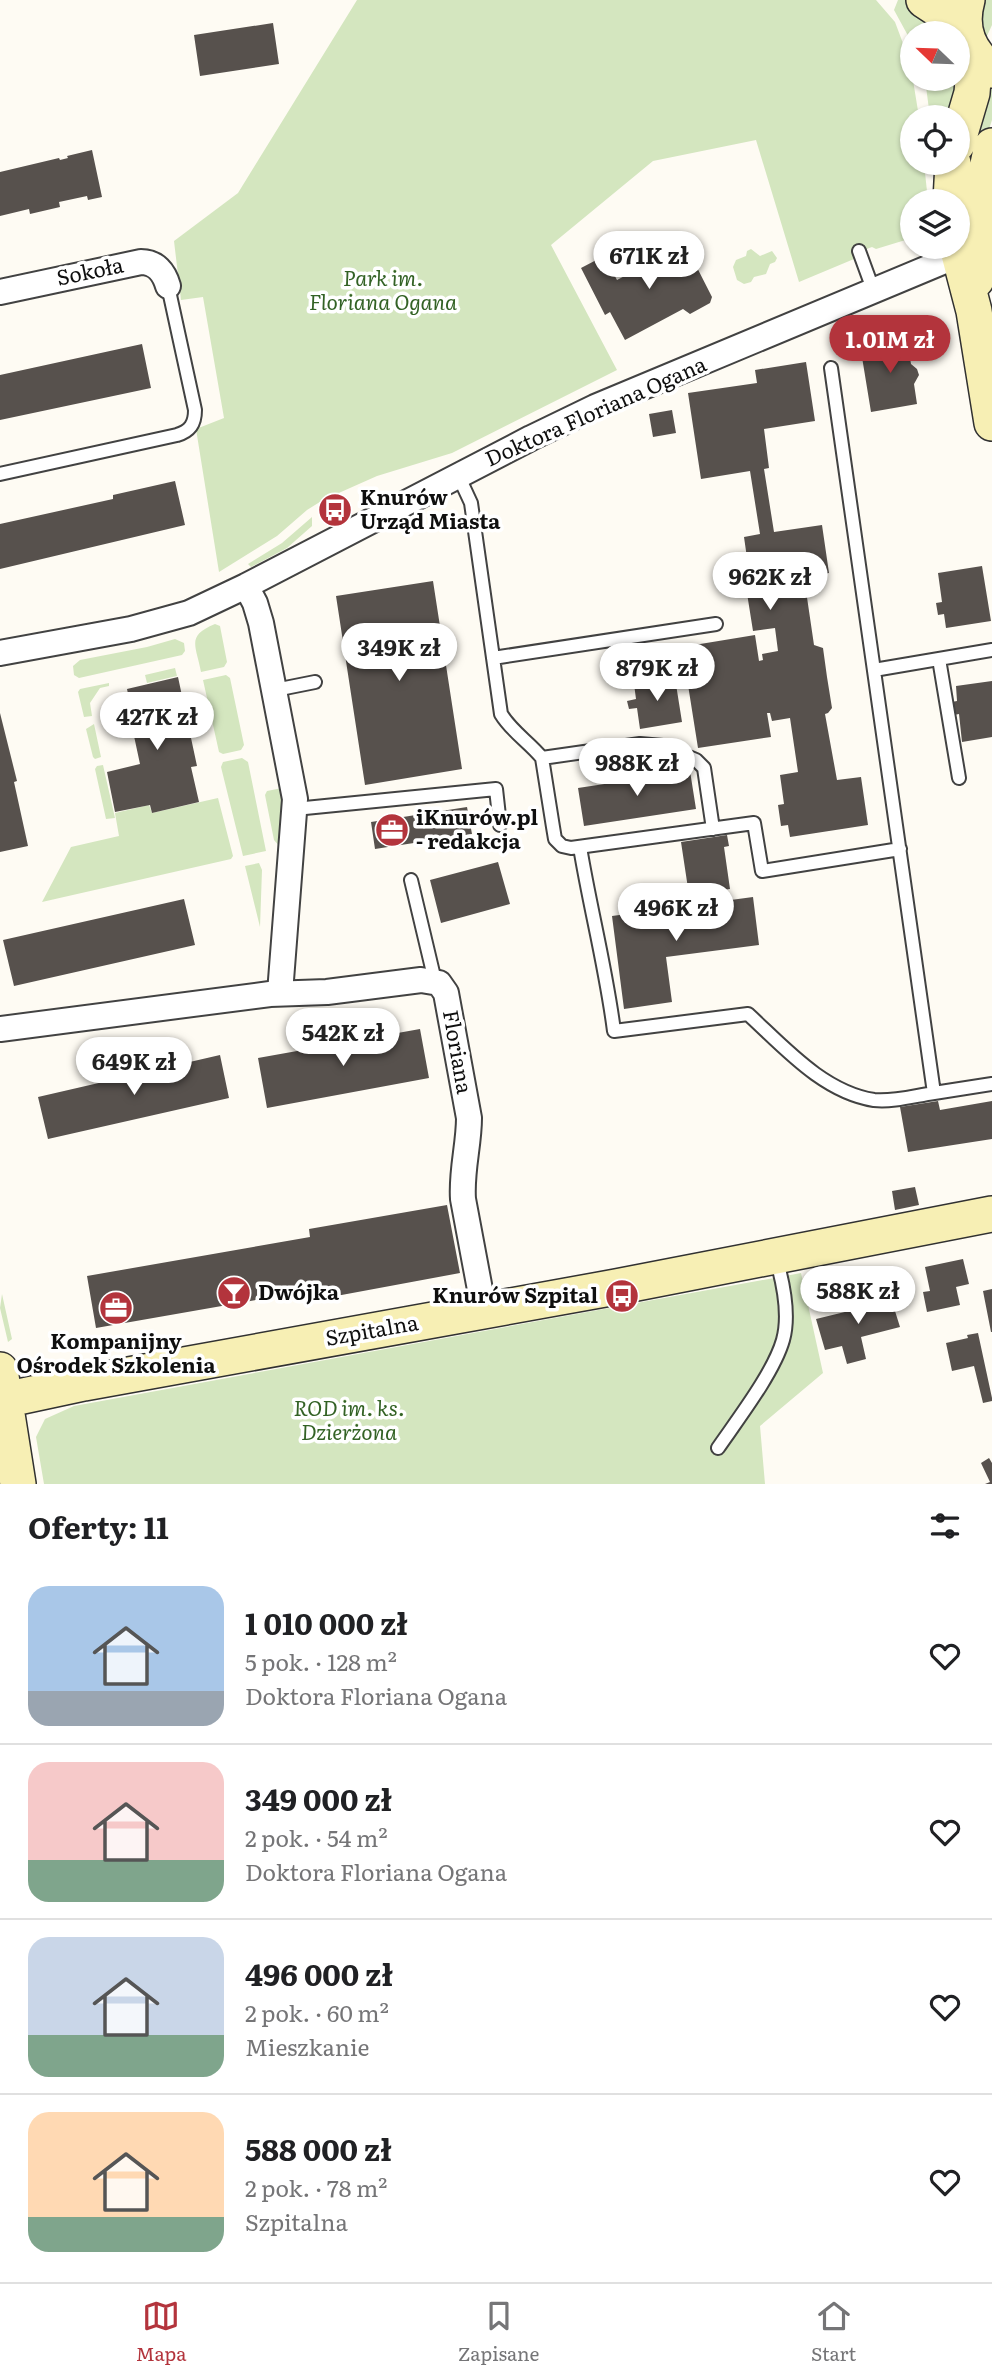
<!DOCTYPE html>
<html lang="pl">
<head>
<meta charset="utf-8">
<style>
	body { margin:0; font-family:Literata,serif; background:#f2f2f2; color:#202124; height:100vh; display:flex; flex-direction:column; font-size:26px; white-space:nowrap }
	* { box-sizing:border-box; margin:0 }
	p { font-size:23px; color:#757577 }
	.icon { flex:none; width:38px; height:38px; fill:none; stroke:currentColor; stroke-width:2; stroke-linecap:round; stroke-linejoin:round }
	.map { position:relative; height:1484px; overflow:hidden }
	.panel { display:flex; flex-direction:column; background:#fff; flex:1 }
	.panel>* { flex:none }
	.needle { width:46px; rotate:293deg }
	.buttons { position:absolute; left:900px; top:21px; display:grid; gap:14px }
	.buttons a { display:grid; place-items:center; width:70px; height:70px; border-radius:50%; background:#fff; box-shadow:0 2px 5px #0004; font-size:35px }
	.price { position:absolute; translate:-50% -60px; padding:0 16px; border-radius:24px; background:#fff; color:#222; font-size:23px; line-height:46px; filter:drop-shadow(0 2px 4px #0008) }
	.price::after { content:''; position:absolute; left:50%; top:42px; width:21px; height:16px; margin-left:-10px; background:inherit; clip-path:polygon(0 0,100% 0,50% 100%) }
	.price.selected { background:#b3343c; color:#fff }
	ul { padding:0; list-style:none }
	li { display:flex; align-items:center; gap:21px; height:175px; padding:0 28px }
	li+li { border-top:2px solid #e0e0e0 }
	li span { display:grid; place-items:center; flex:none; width:196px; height:140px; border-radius:21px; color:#555 }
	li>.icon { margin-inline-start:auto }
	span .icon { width:84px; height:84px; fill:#fffc; stroke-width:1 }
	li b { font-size:30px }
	h2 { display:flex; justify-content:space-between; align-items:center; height:84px; padding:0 28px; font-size:30px }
	.menu { display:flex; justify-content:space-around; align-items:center; height:98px; border-top:2px solid #e0e0e0; background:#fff; font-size:19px; color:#757577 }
	.menu a { display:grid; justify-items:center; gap:4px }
	.menu .selected { color:#b3343c }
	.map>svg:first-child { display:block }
</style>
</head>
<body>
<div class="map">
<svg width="992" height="1484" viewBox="0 0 992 1484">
	<rect width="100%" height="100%" fill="#fefbf3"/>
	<!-- green -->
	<path fill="#d4e6bf" d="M357,0H876L895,22L910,62L919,117H912V163H924L928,201H912V238L876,249L872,247L856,253L854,259L799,282L756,140L653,161L551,245L617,370L452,453L377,476L323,500L307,510L277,536L219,572L196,429L224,418L203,297L181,300L174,241L238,193Z
		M898,0H908L946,33H912V43L894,10Z
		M986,0H992V25L986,38L981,16Z
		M957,56L962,73L956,117H930L925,79H957Z
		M983,83L992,88V120L981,154L960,175Z
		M751,249L760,256L772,251L777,258L775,262L770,264L766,274L754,277L751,282L744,284L737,280L733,267L736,260L746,256L747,251Z
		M312,517V526L287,548L251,567L248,564L282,543Z
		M215,624L220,626L227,662L224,667L201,672C196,645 186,636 215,624Z
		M175,639L184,643L185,651L182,655L79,678L74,675L73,666L80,660L147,647Z
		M175,668L177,676L147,683L145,675Z
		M226,675L230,678L244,745L241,750L223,754L219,752L203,680Z
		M109,683V686L100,688L90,703L92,716L84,717L78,692L80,689Z
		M94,724L101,757L95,759L93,757L86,729Z
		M242,758L248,762L266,851L243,856L221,767L223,762Z
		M103,765L115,818L106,819L95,769L97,766Z
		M282,788L283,789L280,847L274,840L265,795L267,791Z
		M218,798L233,856L231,859L42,902L71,847L119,836L115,813L149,805L152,813Z
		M259,863L262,870L260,927L245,866Z
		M801,1273L823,1373L760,1426L765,1484H44L36,1437L45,1419L74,1406Z
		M2,1294L12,1339L8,1342L0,1308Z"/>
	<!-- building -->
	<path fill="#57514d" d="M273,23L279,64L200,76L194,35Z
		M92,150L102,197L88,200L87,196L59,202L60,207L30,214L29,209L0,216V172L59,158L60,160L68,158L67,156Z
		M685,244L712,297L710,303L690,314L683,309L625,340L610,312L605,315L581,268L604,256L617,280Z
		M906,334L911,364L917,369L919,375L914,384L917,404L871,412L861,351L888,346L886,337Z
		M142,344L151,388L0,420V375Z
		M806,362L815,421L764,429L769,468L764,469L774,532L822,525L829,573L804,577L814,645L823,648L827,677L832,708L828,713L825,714L837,780L861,777L868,825L790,837L788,825L781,826L778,805L784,804L780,775L798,772L790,718L772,721L770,713H767L771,737L698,748L682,647L755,635L759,661L763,660L762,654L778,651L775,628L753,631L746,587L751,586L744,537L760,534L750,471L701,479L688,393L757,383L755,370Z
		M672,410L676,433L653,437L649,414Z
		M175,481L185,525L0,569V524L113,499V495Z
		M982,566L991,621L946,628L944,614L938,615L936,603L942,602L938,573Z
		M433,581L462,769L365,785L336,596Z
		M178,677L197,766L191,767L199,802L152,813L150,805L115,812L107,772L140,764L128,708H131L127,689Z
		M675,678L682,722L640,729L637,708L629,709L627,701L636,699L634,684Z
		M992,681V737L962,742L959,714L954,715L952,702L957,701L956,686Z
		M0,713L17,781L14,782L28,846L0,852Z
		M690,771L696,809L584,826L578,788Z
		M467,807L472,834L375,849L371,822Z
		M727,835L729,846L724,847L730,889L689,895L681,842Z
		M498,862L510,904L441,923L430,880Z
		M753,897L759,945L666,957L672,1002L624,1009L612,916Z
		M184,899L195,945L14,986L3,940Z
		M420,1029L429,1078L267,1108L258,1058Z
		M220,1055L229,1098L48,1139L38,1097Z
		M938,1101L940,1110L992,1101V1139L908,1152L900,1107Z
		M915,1187L919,1205L895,1210L892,1191Z
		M447,1205L460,1273L320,1299L318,1289L96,1328L87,1276L310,1237L309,1229Z
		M963,1259L969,1284L956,1287L960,1305L927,1312L923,1292L930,1291L925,1267Z
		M992,1289V1332H991L983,1291Z
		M880,1293L883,1297L890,1295L900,1327L861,1337L866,1359L847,1364L842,1346L825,1350L816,1319L853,1310L852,1306L873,1299L874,1295Z
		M978,1333L992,1398V1401L983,1403L974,1366L952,1371L946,1343L968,1338L967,1335Z
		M989,1458L992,1463V1484H985L990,1482L981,1463Z"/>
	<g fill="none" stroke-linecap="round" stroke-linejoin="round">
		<!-- lane casing -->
		<g stroke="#424242" stroke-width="16">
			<path id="lane" d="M859,251L874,292
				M831,368L934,1093L992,1084
				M0,474L177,435C190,431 195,424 195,410L168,286
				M458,475L471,503L501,714C512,732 529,742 542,758L640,744L663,746L696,760L704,768L713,829
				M493,658L716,624
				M939,659L959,778
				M874,670L992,650
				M275,690L315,682
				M542,758L553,827L555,839L562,846L571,848L754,823L762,871L900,849
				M295,809L496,789L500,825
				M580,847C590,908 606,968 614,1031L748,1014C784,1047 823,1092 874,1100C893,1102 914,1096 934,1093
				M411,880L435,981
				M718,1448C738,1419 774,1372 783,1340C790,1315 783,1282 776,1258"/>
		</g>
		<!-- street casing -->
		<g stroke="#424242" stroke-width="28">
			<path id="street" d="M0,292L141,262C156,262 164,272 168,286
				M246,586L255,603L261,623L295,799L280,993
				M0,653L131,629L189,613L246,586L531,438L595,407L959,255
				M0,1029L270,994L327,992L421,980L439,983L446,993L469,1118C469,1145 461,1171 463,1199L484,1311"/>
		</g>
		<!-- secondary casing -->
		<g stroke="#313131" stroke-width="38">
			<path id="secondary" d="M924,0L950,17L968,40
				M967,0C959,28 969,53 992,70
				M957,144L972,93L975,55
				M951,201L953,163
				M957,246L974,311L992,423
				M976,280L980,201L992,146
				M0,1370L18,1484
				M0,1401L84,1383L616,1287L992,1214"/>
		</g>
		<!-- lane -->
		<use href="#lane" stroke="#fff" stroke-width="12"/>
		<!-- street -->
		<use href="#street" stroke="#fff" stroke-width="24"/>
		<!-- secondary -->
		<use href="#secondary" stroke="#f7efb4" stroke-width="35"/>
	</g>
	<!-- icons -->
	<defs>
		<g id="bus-disc" transform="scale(1.75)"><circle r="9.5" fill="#b3343c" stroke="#fff"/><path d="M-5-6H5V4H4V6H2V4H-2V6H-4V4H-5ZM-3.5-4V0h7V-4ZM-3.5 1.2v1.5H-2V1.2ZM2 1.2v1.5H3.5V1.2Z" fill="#fff"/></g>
		<g id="office-disc" transform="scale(1.75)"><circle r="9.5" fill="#b3343c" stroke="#fff"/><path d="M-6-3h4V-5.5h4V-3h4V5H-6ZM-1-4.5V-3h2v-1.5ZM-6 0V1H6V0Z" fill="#fff"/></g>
		<g id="bar-disc" transform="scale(1.75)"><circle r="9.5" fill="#b3343c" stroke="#fff"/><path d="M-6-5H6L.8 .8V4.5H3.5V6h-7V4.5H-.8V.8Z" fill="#fff"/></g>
	</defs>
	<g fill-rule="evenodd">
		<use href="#bus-disc" x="335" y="510"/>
		<use href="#office-disc" x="392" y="830"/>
		<use href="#bar-disc" x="234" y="1293"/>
		<use href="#bus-disc" x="622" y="1296"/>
		<use href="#office-disc" x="116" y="1308"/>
	</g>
	<g text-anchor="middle" stroke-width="7" stroke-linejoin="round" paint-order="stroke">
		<!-- street labels -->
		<g font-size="21" fill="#0f0f0f" stroke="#fff">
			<text transform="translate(90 272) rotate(-12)" y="7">Sokoła</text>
			<text transform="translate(596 412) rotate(-24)" y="7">Doktora Floriana Ogana</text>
			<text transform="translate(457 1052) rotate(80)" y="7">Floriana</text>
			<text transform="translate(372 1331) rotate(-10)" y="7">Szpitalna</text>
		</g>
		<!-- park labels -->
		<g font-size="21" font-style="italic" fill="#336225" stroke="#fff">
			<text x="383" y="286">Park im.<tspan x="383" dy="24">Floriana Ogana</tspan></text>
			<text x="349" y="1416">ROD im. ks.<tspan x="349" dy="24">Dzierżona</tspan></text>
		</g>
		<!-- poi labels -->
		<g font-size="21" font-weight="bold" fill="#0f0f0f" stroke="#fff" text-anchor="start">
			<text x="360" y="505">Knurów<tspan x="360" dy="24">Urząd Miasta</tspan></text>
			<text x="416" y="825">iKnurów.pl<tspan x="416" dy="24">- redakcja</tspan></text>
			<text x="258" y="1300">Dwójka</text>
			<text x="598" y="1303" text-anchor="end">Knurów Szpital</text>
			<text x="116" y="1349" text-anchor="middle">Kompanijny<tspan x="116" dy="24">Ośrodek Szkolenia</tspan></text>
		</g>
	</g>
</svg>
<div class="buttons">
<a><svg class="needle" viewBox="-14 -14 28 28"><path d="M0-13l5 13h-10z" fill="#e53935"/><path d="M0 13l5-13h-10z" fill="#757577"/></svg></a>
<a><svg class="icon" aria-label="locate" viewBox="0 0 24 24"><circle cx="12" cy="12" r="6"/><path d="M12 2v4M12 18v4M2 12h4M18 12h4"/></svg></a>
<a><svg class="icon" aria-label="layers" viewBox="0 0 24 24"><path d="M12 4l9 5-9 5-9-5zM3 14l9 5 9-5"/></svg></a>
</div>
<b class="price" style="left:649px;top:291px">671K zł</b>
<b class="price selected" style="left:890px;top:375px">1.01M zł</b>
<b class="price" style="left:770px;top:612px">962K zł</b>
<b class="price" style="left:399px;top:683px">349K zł</b>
<b class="price" style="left:657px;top:703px">879K zł</b>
<b class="price" style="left:157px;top:752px">427K zł</b>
<b class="price" style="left:637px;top:798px">988K zł</b>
<b class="price" style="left:676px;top:943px">496K zł</b>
<b class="price" style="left:343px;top:1068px">542K zł</b>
<b class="price" style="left:134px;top:1097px">649K zł</b>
<b class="price" style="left:858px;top:1326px">588K zł</b>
</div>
<section class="panel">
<h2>Oferty: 11<svg class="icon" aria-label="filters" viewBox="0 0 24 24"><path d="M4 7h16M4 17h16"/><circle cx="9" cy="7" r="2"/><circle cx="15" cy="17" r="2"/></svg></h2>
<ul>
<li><span style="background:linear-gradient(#a9c7e8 75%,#9aa5b1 0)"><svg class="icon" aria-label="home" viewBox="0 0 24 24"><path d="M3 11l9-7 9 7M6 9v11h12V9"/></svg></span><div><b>1 010 000 zł</b><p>5 pok. · 128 m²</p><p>Doktora Floriana Ogana</p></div><svg class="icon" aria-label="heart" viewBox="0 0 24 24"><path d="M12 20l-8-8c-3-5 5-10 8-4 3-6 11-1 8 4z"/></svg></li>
<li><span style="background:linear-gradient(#f6c9c9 70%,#7fa58c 0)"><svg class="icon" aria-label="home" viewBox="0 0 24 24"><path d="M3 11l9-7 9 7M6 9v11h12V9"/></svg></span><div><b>349 000 zł</b><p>2 pok. · 54 m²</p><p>Doktora Floriana Ogana</p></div><svg class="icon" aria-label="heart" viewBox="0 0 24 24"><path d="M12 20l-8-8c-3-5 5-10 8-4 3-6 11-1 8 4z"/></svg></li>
<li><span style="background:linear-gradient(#c9d6e8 70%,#7fa58c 0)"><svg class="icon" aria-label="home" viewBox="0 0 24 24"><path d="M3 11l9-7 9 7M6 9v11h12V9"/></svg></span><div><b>496 000 zł</b><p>2 pok. · 60 m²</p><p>Mieszkanie</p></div><svg class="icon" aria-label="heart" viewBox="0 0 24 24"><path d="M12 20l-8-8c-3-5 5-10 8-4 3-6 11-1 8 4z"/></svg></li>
<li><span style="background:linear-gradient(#ffd9b3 75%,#7fa58c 0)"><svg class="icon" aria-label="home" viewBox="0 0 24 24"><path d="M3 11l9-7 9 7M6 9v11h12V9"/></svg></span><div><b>588 000 zł</b><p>2 pok. · 78 m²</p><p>Szpitalna</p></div><svg class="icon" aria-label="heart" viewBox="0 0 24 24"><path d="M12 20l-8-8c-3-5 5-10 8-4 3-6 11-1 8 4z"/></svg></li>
</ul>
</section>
<nav class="menu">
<a class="selected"><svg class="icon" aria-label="map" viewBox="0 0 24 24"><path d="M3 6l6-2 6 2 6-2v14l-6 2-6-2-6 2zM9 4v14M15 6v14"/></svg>Mapa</a>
<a><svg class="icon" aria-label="saved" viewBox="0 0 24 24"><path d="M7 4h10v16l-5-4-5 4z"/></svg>Zapisane</a>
<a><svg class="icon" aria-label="home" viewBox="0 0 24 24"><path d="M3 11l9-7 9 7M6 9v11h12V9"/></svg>Start</a>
</nav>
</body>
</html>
